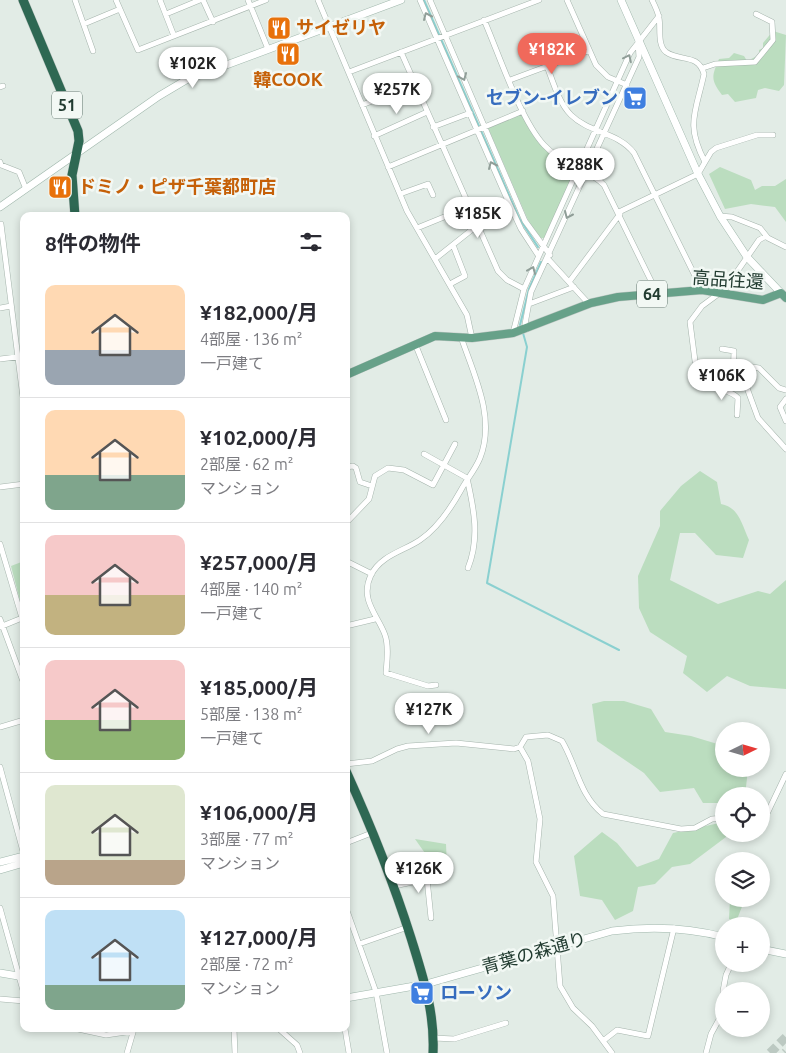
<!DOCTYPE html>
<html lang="ja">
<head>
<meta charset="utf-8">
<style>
	body { margin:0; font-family:Ubuntu,"Noto Sans JP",sans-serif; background:#f7f7f7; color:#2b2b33; height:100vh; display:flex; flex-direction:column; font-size:19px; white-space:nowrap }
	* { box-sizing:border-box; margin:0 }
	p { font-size:16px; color:#7c7c81 }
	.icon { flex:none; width:28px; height:28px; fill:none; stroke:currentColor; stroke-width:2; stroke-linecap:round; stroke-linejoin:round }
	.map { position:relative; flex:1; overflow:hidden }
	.side { position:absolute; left:20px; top:212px; width:330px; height:820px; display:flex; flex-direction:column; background:#fff; border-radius:10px; box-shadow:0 2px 8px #0003 }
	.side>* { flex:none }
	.needle { width:32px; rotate:85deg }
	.fabs { position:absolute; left:715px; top:722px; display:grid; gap:10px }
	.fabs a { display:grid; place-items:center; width:55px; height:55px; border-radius:50%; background:#fff; box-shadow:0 2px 8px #0003; font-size:25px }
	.price { position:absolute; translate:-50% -42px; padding:0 11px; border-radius:18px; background:#fff; color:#222; font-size:16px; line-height:32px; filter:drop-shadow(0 1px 2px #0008) }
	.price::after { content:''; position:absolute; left:50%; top:30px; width:15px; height:11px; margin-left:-8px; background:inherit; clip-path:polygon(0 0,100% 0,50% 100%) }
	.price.active { background:#f0695b; color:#fff }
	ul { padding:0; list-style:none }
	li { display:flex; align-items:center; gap:15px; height:125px; padding:0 25px }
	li+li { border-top:1px solid #e1e1e2 }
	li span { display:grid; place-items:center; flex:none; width:140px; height:100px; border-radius:10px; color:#555 }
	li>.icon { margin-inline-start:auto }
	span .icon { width:60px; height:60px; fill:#fffc; stroke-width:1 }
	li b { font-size:21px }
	h2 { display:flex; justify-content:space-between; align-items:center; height:60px; padding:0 25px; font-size:21px }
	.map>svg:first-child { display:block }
</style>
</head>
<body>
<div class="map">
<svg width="786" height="1053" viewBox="0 0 786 1053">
	<rect width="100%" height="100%" fill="#e2ece6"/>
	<!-- green -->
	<path fill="#bbddbf" d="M773,31L786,35L784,85L779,91L765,88L758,90L756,98L735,102L728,94L722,95C710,79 712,76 719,59L729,58L734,53L744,56L747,61L759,55V50L763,48V43Z
		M522,114C536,142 548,155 576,169L545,238H539L528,220L488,128Z
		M720,167L751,180L755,190L762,186H775L786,179V222L775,207L751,204L725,209L709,174Z
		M700,471L717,482L721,504C739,507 742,525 749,540L743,558L716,555L695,533H680L670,580L718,604L758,591L770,594L786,580V689L750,686L727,676L707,692L683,673L687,656L650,632L639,608L638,576L660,526V511L681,486Z
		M24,561V616L11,566Z
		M604,701H624L651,709L665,732L691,736L724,746V769H748L745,796H724V803H703L694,788L660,792L644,773L597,741L592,704Z
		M724,822V834H730L690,864L672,867L655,884L638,887L633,911L615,920L602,900L580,896L574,856L602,832L617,843L637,867L659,859L673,833Z
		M415,839L446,844L447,867L432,874L429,872L427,856Z
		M730,899H745L736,922L729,919Z"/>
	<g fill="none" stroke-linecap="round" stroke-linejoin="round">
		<!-- stream -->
		<path stroke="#8ad0d0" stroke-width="2" d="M424,0L519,218L538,247
			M522,328L520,325L529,289L541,262
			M523,333L527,347L487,583L619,650"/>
		<!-- highway-tunnel -->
		<path stroke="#bcc9c2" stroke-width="9" stroke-dasharray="9 4.5" stroke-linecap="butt" d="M770,1053L786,1037
			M785,1053L786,1052"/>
		<!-- street casing -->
		<g stroke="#a5b4ac" stroke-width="6">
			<path id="street" d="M75,0L93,51
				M116,0L138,50L266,0
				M160,0L174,36
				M203,0L213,22
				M248,0L268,49
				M318,0L407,211L467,315L472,338
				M420,0L508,201L521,229L538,255
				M430,0L525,221L550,255
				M567,0L596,65L608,77L627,85
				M166,14L200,0
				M484,20C499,54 520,119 544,145C560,163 587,168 604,185L657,293
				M84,24L120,9
				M401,52L498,271L507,280L524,289
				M547,66C553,82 559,103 571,115C589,133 618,132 634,153L702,290
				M703,68L715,64L755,62L773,40L772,22L756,14
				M349,72L539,0
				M510,80L588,51
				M0,87L3,86
				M362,105L415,84
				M433,127L470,113
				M374,136L427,112
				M0,162L1,165L19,172L26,189
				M705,162L711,152L716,148L757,135H773
				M388,167L523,111
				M400,194L428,184L433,195
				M619,212L698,174L705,162C685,124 696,112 704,74C698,53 680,62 666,52C657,45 661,28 659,18C658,12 655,6 652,0
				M720,216L732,217L760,228L768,238L786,247
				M1,224L24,405
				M417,228L444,217
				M766,236L759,240L725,289L702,306L690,322L695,361L704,381L714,384C725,378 738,378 747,388L758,418L786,449
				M435,259L508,201
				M548,259L589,304
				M569,282L620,214
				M450,284L465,276L453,245
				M529,304L574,287
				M0,308L11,306
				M527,329L525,324L531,292L639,57L638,42
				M513,333L524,289L630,53L659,16
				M416,346L446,420
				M722,349L734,351L733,380
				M0,359L24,356
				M734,364L759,368L779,388L786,390
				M714,384C722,391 731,391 738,398L737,415
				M786,399L780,407L786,421
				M424,454L467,478C474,509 480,538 468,568
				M346,467L353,466L356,468L360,482L372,486
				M0,487L24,484
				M346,523L369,499L375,476L388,468L404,470L433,485L455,444
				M0,544L22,618L0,627
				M346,561L372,574
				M0,619L24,684
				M346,626L375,619
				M436,685L428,686L386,673C387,661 389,646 385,635C378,615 359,600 371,575C381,555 404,551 420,540C438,528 451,508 461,490C467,479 475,470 480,458C496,418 474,375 461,337
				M0,727L24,720
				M520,747L528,761L540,819L536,862L553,896L560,986L573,1008L592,1026L612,1053
				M346,764L372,761L397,749L408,746L456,743L514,749L520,747L526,737L548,735L562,741C577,766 579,795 603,814L681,829L695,828L712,819L724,818
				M0,767L24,855
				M761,819L765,818L786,774
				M346,843L374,832
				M394,886L427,879L431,918
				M0,908L24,994
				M346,908L376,992L387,1053
				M359,944L408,927
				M0,999L24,1001
				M78,1029L106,1035L133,1031
				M234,1029L235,1053
				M279,1029L297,1045L300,1053
				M345,1029L349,1053
				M434,1038L454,1039L506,1023
				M603,1041L617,1030L648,1036L674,928
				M127,1053L134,1029
				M706,1053L711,1034L723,1012V991L726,975L731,964"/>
		</g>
		<!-- secondary casing -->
		<g stroke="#a0b7ac" stroke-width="8">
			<path id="secondary" d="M621,0L698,174L720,216L747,257L781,293
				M0,207L159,96L186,80L401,0
				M0,862L24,856
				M0,870L24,863
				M761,949L786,954
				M0,973L24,977
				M346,998L426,984L612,931C651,926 686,927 724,937"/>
		</g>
		<!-- primary casing -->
		<g stroke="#c1c8c5" stroke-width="9">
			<path id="primary" d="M346,375L435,336L472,338L513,333L591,303L618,297L702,290L763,300L781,293L786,298"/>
		</g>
		<!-- highway casing -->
		<g stroke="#c1c8c5" stroke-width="10">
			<path id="highway" d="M23,0L78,131L79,141L72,175L75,216
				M346,771C371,826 393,881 411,938C423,977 435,1012 433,1053"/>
		</g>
		<!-- street -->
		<use href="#street" stroke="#fff" stroke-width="5"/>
		<!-- secondary -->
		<use href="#secondary" stroke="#fff" stroke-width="7"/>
		<!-- primary -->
		<use href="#primary" stroke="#67a189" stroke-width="8"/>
		<!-- highway -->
		<use href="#highway" stroke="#2e6853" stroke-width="9"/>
	</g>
	<!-- one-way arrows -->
	<defs><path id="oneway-chevron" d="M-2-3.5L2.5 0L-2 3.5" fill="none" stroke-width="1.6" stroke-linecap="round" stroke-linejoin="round" transform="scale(1.25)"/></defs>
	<g stroke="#909e98">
		<use href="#oneway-chevron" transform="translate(427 16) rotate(-114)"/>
		<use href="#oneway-chevron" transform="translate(628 58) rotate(-64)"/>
		<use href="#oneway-chevron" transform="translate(463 77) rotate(67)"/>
		<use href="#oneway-chevron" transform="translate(492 165) rotate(-114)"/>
		<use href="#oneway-chevron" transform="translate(568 215) rotate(114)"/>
		<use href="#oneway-chevron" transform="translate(532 270) rotate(-67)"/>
	</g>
	<!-- icons -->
	<defs>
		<g id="restaurant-square" transform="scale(1.25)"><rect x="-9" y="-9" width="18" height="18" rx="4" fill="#e8710a" stroke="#f2f8f4"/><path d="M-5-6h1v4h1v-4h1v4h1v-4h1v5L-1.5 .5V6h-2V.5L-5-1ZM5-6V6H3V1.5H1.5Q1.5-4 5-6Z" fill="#fff"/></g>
		<g id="supermarket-square" transform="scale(1.25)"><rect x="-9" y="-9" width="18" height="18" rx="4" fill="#3f7fe0" stroke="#f2f8f4"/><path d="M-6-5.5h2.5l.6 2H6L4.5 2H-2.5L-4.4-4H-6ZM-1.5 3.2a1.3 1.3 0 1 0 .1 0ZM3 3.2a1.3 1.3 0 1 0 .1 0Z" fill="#fff"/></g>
	</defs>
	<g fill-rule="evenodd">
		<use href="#restaurant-square" x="279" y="28"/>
		<use href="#restaurant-square" x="288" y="54"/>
		<use href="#supermarket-square" x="635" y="98"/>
		<use href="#restaurant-square" x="60" y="187"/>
		<use href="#supermarket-square" x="422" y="993"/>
	</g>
	<g text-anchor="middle" stroke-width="5" stroke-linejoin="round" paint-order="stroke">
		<!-- shield labels -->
		<g fill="#f2f8f4" stroke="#60746c" stroke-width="1">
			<rect x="52" y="91.5" width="30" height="27" rx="4"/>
			<rect x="637" y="280.5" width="30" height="27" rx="4"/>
		</g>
		<g font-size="16" font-weight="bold" fill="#223c31">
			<text x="67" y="111">51</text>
			<text x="652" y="300">64</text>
		</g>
		<!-- food labels -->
		<g font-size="18" font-weight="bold" fill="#c56008" stroke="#f2f8f4" text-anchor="start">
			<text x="296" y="34">サイゼリヤ</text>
			<text x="288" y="86" text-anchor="middle">韓COOK</text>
			<text x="78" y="193">ドミノ・ピザ千葉都町店</text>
		</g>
		<!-- shop labels -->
		<g font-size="18" font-weight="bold" fill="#366cbe" stroke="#f2f8f4" text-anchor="end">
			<text x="618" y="104">セブン-イレブン</text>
			<text x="440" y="999" text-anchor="start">ローソン</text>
		</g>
		<!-- street labels -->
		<g font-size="18" fill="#223c31" stroke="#f2f8f4">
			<text transform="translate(728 280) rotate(4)" y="6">高品往還</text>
			<text transform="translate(534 953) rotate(-16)" y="6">青葉の森通り</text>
		</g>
	</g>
</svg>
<div class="fabs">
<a><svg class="needle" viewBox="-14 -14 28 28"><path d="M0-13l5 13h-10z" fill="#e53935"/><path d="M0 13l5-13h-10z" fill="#7c7c81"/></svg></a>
<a><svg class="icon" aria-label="locate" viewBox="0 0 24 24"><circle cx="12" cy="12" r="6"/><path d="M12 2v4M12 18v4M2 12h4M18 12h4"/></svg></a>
<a><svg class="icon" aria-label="layers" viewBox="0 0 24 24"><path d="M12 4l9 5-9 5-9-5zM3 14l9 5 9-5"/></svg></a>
<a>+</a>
<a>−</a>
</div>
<b class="price active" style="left:552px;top:75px">¥182K</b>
<b class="price" style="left:193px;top:89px">¥102K</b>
<b class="price" style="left:397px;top:115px">¥257K</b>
<b class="price" style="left:580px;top:190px">¥288K</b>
<b class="price" style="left:478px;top:239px">¥185K</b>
<b class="price" style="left:722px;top:401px">¥106K</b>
<b class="price" style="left:429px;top:735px">¥127K</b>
<b class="price" style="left:419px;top:894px">¥126K</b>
<section class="side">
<h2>8件の物件<svg class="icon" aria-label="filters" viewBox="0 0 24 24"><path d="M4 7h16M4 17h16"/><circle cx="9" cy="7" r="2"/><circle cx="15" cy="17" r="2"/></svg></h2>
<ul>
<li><span style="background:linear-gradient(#ffd9b3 65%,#9aa5b1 0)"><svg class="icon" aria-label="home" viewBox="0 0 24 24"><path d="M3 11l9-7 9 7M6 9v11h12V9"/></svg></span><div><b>¥182,000/月</b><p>4部屋 · 136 m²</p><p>一戸建て</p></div></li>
<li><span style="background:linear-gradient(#ffd9b3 65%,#7fa58c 0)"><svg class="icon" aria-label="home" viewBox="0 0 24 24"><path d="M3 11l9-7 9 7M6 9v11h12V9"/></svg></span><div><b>¥102,000/月</b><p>2部屋 · 62 m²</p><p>マンション</p></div></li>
<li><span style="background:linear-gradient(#f6c9c9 60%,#c2b280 0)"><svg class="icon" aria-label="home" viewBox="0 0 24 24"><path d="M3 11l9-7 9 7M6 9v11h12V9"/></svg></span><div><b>¥257,000/月</b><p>4部屋 · 140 m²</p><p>一戸建て</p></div></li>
<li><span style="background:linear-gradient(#f6c9c9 60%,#8fb573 0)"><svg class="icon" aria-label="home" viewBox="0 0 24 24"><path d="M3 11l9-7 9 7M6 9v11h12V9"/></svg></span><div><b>¥185,000/月</b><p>5部屋 · 138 m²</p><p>一戸建て</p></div></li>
<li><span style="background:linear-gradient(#dfe7d0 75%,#b9a48a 0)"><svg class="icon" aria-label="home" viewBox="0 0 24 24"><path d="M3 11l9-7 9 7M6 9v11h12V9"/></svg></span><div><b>¥106,000/月</b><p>3部屋 · 77 m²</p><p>マンション</p></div></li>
<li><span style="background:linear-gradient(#bfe0f5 75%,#7fa58c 0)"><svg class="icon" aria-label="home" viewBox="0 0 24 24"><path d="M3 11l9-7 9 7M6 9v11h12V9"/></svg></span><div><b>¥127,000/月</b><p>2部屋 · 72 m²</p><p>マンション</p></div></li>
</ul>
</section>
</div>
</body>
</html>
